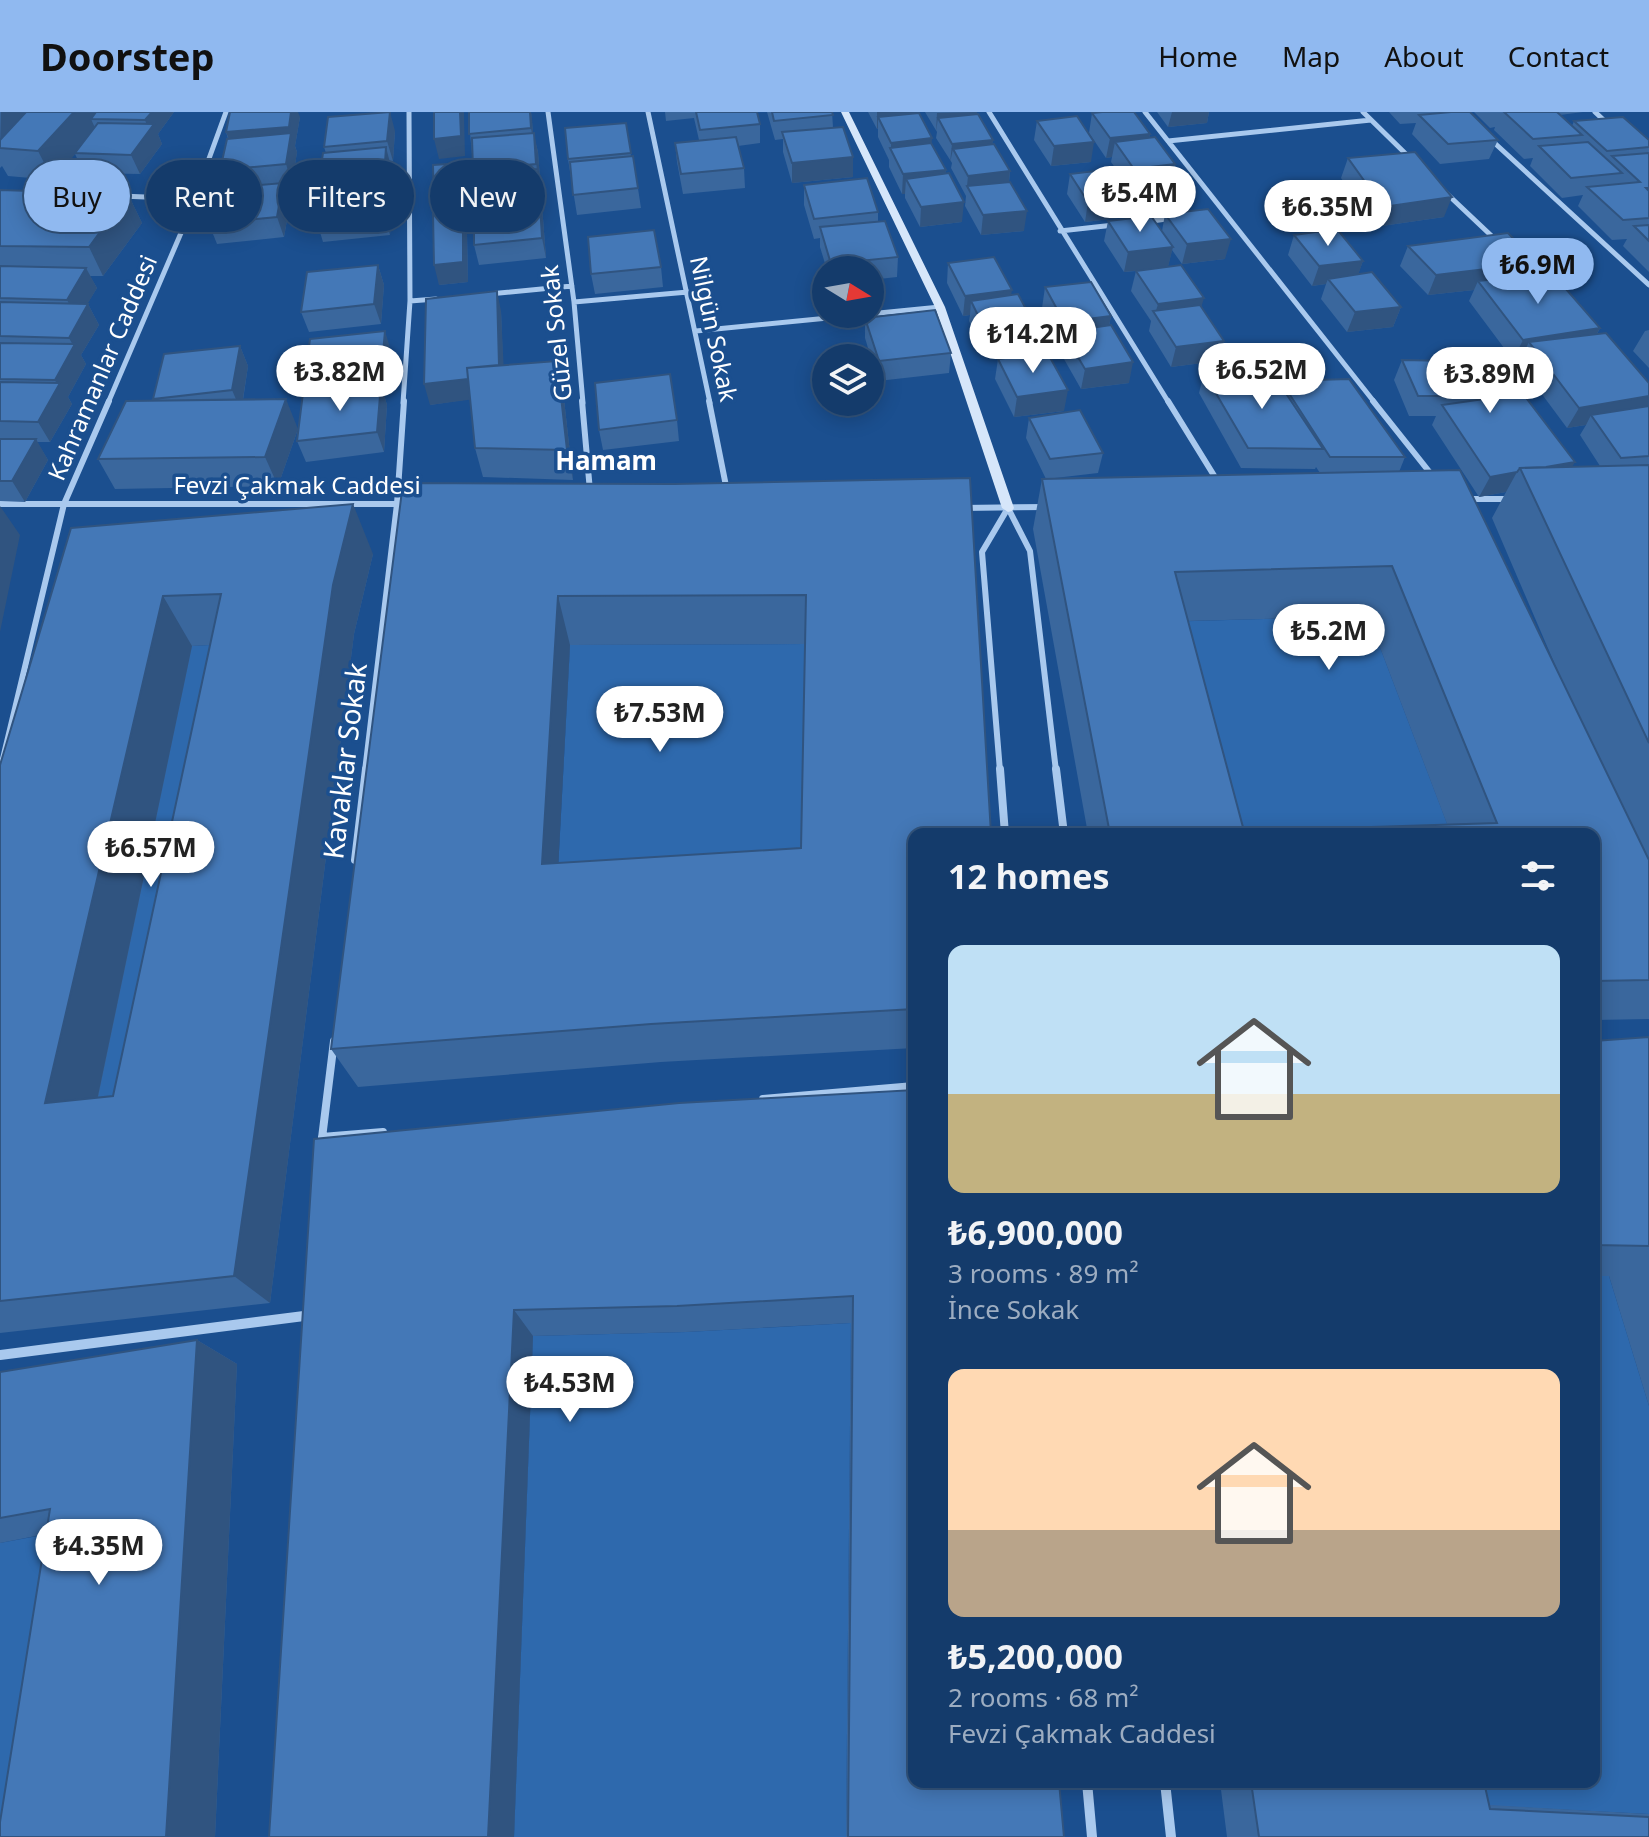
<!DOCTYPE html>
<html lang="en">
<head>
<meta charset="utf-8">
<style>
	body { margin:0; font-family:"Noto Sans",sans-serif; background:#214673; color:#f1f3f6; height:100vh; display:flex; flex-direction:column; font-size:30px; white-space:nowrap }
	* { box-sizing:border-box; margin:0 }
	p { font-size:26px; color:#9dadc1 }
	.icon { flex:none; width:44px; height:44px; fill:none; stroke:currentColor; stroke-width:2; stroke-linecap:round; stroke-linejoin:round }
	.map { position:relative; flex:1; overflow:hidden }
	.details { position:absolute; left:908px; top:716px; width:692px; height:960px; display:flex; flex-direction:column; background:#143b6b; border-radius:16px; box-shadow:0 4px 20px #0003,0 0 0 2px #33557e }
	.details>* { flex:none }
	.top-card { position:absolute; left:24px; top:48px; width:760px; height:72px; display:flex; gap:16px }
	.needle { width:52px; rotate:101deg }
	.buttons { position:absolute; left:812px; top:144px; display:grid; gap:16px }
	.buttons a { display:grid; place-items:center; width:72px; height:72px; border-radius:50%; background:#143b6b; box-shadow:0 4px 20px #0003,0 0 0 2px #33557e; font-size:40px }
	.price { position:absolute; translate:-50% -68px; padding:0 18px; border-radius:28px; background:#fff; color:#222; font-size:26px; line-height:52px; filter:drop-shadow(0 2px 4px #0008) }
	.price::after { content:''; position:absolute; left:50%; top:48px; width:24px; height:18px; margin-left:-12px; background:inherit; clip-path:polygon(0 0,100% 0,50% 100%) }
	.price.active { background:#90b9f0; color:#111 }
	ul { padding:0; list-style:none }
	li { display:grid; align-content:center; gap:16px; height:424px; padding:0 40px }
	li span { display:grid; place-items:center; height:248px; border-radius:16px; color:#555 }
	li>.icon { margin-inline-start:auto }
	span .icon { width:144px; height:144px; fill:#fffc; stroke-width:1 }
	li b { font-size:34px }
	h2 { display:flex; justify-content:space-between; align-items:center; height:96px; padding:0 40px; font-size:34px }
	.pill { padding:0 28px; border-radius:36px; background:#143b6b; box-shadow:0 4px 20px #0003,0 0 0 2px #33557e; font-size:28px; line-height:72px }
	.pill.active { background:#90b9f0; color:#111 }
	header { display:flex; align-items:center; gap:48px; box-sizing:border-box; height:112px; padding:0 40px; background:#90b9f0; color:#111 }
	header strong { font-size:38px }
	nav { display:flex; gap:44px; margin-inline-start:auto; font-size:28px }
	.map>svg:first-child { display:block }
</style>
</head>
<body>
<header>
<strong>Doorstep</strong>
<nav><a>Home</a><a>Map</a><a>About</a><a>Contact</a></nav>
</header>
<div class="map">
<svg width="1649" height="1725" viewBox="0 0 1649 1725">
	<rect width="100%" height="100%" fill="#1b4f8f"/>
	<!-- green -->
	<path fill="#2e69ad" d="M1368,504L1451,722H1212L1160,510Z
		M248,531L153,1020L89,1027L191,534Z
		M806,532L802,780L556,796L570,533Z
		M1594,1163L1609,1164L1649,1294V1702L1440,1691L1436,1670H1594Z
		M851,1211L846,1725H514L533,1224L687,1220Z
		M102,1412L0,1725V1431Z"/>
	<g fill="none" stroke-linecap="round" stroke-linejoin="round">
		<!-- street-far3 -->
		<path stroke="#a9c9ee" stroke-width="5" d="M548,0L574,190L583,291
			M648,0L710,291
			M989,0L1169,291
			M1145,0L1375,291
			M1363,0L1411,47
			M1595,0L1609,13
			M1488,25L1649,173
			M1168,29L1371,8
			M1444,79L1498,130
			M121,84L194,87
			M1144,110L1174,106
			M1060,119L1114,113
			M489,182L572,174
			M410,189L436,187
			M574,190L688,180
			M696,219L940,195
			M108,291L187,107L226,0
			M403,291L410,189L409,0"/>
		<!-- street-far2 -->
		<path stroke="#a9c9ee" stroke-width="6" d="M582,289L590,379
			M709,289L727,379
			M1168,289L1218,370
			M1373,289L1435,367
			M1466,387H1512
			M0,392H400
			M962,396L1048,395
			M1008,396L1030,439L1056,659
			M0,659L64,392L109,289
			M365,659L397,392L404,289
			M1000,659L982,440L1008,396"/>
		<!-- street-far1 -->
		<path stroke="#a9c9ee" stroke-width="8" d="M1000,657L1005,722
			M1056,657L1064,722
			M355,748L366,657
			M763,987L914,974
			M322,1025L383,1020
			M321,1034L334,929"/>
		<!-- street -->
		<path stroke="#a9c9ee" stroke-width="10" d="M0,1243L304,1204
			M1087,1670L1092,1725
			M1165,1670L1171,1725"/>
		<!-- secondary -->
		<path fill="#d6e6fa" fill-rule="evenodd" d="M841,0H849L945,195L1014,396L1012,399L1008,400L1002,396L935,195Z"/>
	</g>
	<!-- wall -->
	<path fill="#3a679d" fill-rule="evenodd" d="M0,0H174L158,22L162,32L140,62L84,61L75,42L53,68L8,64L2,54L0,56Z
		M468,0H531L533,21L538,40L546,146L479,153L474,133V63Z
		M665,0H757L760,12V31L738,34L744,56L745,76L683,82L677,50L675,31L699,28L694,6L666,9Z
		M767,0H832L833,15L853,65L792,71L783,40V27L775,28Z
		M868,0H917L932,33L946,58L945,62L962,110L920,115L905,86V82H902L889,55V48L878,25V16L877,17Z
		M925,0H977V2L993,28L992,32L1010,59L1009,70L1024,119L981,123L965,94L966,84L951,56L952,51L936,26L937,20Z
		M1157,0H1209L1207,11L1168,15Z
		M1389,0H1470L1498,28L1489,47L1440,52L1412,22L1416,11L1400,12Z
		M1474,0H1583L1560,3L1572,14L1574,9L1649,28V160L1623,134L1627,127L1612,128L1578,94L1583,83L1562,86L1530,54L1533,46L1524,47L1494,18L1495,15L1490,16Z
		M1092,1L1150,22L1149,26L1175,52L1170,72L1130,77L1111,50L1112,45L1106,46L1089,21Z
		M300,5L295,34L297,40L292,72H283L290,91L284,125L217,132L209,112L227,76L220,58L228,27L226,20Z
		M1037,9L1091,50L1051,54L1034,28Z
		M626,11L631,44H633L641,96L577,103L568,47Z
		M395,19L393,49H390L391,55L390,81L392,89L390,123L323,130L317,110L320,79L318,73L326,41L324,35Z
		M1348,46L1444,105L1375,115L1341,66Z
		M1070,62L1131,85L1127,105L1085,110L1067,82Z
		M466,70L468,170L439,173L434,100Z
		M804,73L878,100V109L898,145L897,165L870,168V158H827L820,135V126L814,127L804,93Z
		M0,78L128,82L142,111L103,164H90L97,176L87,192H88L99,213L81,243L86,252L68,285L72,292L50,330H37L48,348L25,390L0,389Z
		M1165,102L1225,147L1182,152L1172,138L1168,154L1201,195L1224,229L1218,249L1171,255L1149,219L1151,209L1131,179L1136,159L1124,160L1104,129L1108,109L1162,119Z
		M1294,123L1363,149L1358,162L1401,195L1393,215L1347,220L1321,187L1326,172L1312,174L1288,143Z
		M1408,134L1537,151L1531,163L1600,216L1597,222L1649,271V907L1594,908V722H1088L1033,417L1042,367H1046L1026,326L1029,306L1103,341L1098,361L1055,366L1320,361L1316,355L1315,357L1241,356L1199,281L1204,261L1280,272L1281,269L1405,345L1399,360L1565,576L1492,406L1506,380L1479,385L1432,313L1436,304H1409L1394,268L1402,248L1514,284L1572,355L1600,354L1580,323L1586,313L1567,316L1518,250L1520,248H1513L1469,189L1474,178L1428,183L1400,154ZM1368,504L1447,712L1244,719L1188,509Z
		M948,151L1011,183L1034,238L986,244L969,209L970,203L963,204L947,171Z
		M378,153L384,173L381,212L309,220L301,200Z
		M661,155L663,175L595,182L591,162Z
		M1045,175L1111,204L1109,214L1129,271L1081,277L1060,240L1062,230H1060L1042,196Z
		M501,199L503,253L563,278L573,368L483,365L475,336L470,287L430,293Z
		M865,206L951,241L949,261L878,269L865,226Z
		M1649,218V256L1633,239L1645,219Z
		M240,234L248,254L243,288L298,317L278,374L115,377L98,347L154,289L153,287Z
		M391,239L388,283H384L387,293L384,340L306,350L297,329L308,281L304,271Z
		M998,247L1064,299L1014,305L995,267Z
		M677,308L679,329L603,338L599,318Z
		M970,366L914,722V936L661,950L358,975L331,937L403,371L674,372ZM805,532L801,736L558,751L570,533Z
		M71,416L373,442L354,522L270,1191L0,1221V653ZM210,533L113,984L98,986L192,534Z
		M1649,925V1294L1609,1164H1594V929Z
		M914,978L1064,1725H846L851,1211L686,1220L533,1224L514,1725H269L314,1027Z
		M197,1228L237,1252L215,1725H0L46,1422L0,1431V1260Z
		M1220,1670H1484L1490,1693L1649,1702V1725H1227Z"/>
	<!-- shaded-wall -->
	<path fill="#305480" d="M1,0H55L0,36Z
		M74,0H112L91,7L96,18L53,68L38,39Z
		M152,0H174L158,22L162,32L140,62L131,43L149,18L145,8Z
		M291,0H298L300,5L295,34L297,40L292,72L286,52L234,40L226,20Z
		M390,0L395,19L393,49L387,29Z
		M460,0H464V3L465,44L439,47L434,27Z
		M530,0H531L532,6L534,35L531,16Z
		M877,0H917L916,13L878,5V16L877,17Z
		M977,0L976,16L938,6L936,20L937,1Z
		M1172,0H1209L1207,11L1168,15Z
		M534,21L538,40L546,146L542,126Z
		M1150,22L1146,42L1115,30L1112,45L1106,46L1110,26Z
		M932,26L931,46L891,38V31Z
		M993,28L991,47L953,37L950,51L952,32Z
		M1094,30L1091,50L1051,54L1054,34Z
		M386,35L391,55L390,81L392,89L390,123L384,103L386,75L384,67Z
		M853,45V65L792,71V51Z
		M462,51L466,70L468,170L439,173L434,153L463,100Z
		M1175,52L1170,72L1130,77L1134,57Z
		M946,58L944,78L906,67L905,82H902L903,62Z
		M1010,59L1008,79L967,74L966,84L968,64Z
		M283,71L290,91L284,125L277,105Z
		M128,82L142,111L103,164L89,135Z
		M1131,85L1127,105L1085,110L1088,90Z
		M1452,85L1444,105L1375,115L1383,95Z
		M964,90L962,110L920,115L921,95Z
		M1027,99L1024,119L981,123L983,103Z
		M1231,127L1225,147L1182,152L1187,132Z
		M1173,135L1168,155L1124,160L1128,140Z
		M1363,149L1356,169L1328,167L1326,172L1312,174L1319,154Z
		M1537,151L1527,171L1478,169L1474,178L1428,183L1436,163Z
		M378,153L384,173L381,212L374,192Z
		M86,156L97,176L78,208L67,188Z
		M1012,178L1009,199L971,189L970,203L963,204L965,184Z
		M497,179L501,199L505,283L430,293L424,272Z
		M1204,186L1198,206L1155,202L1158,192Z
		M88,192L99,213L81,243L86,252L68,285L72,292L50,330L38,310L58,275L55,268L74,235L69,226Z
		M1401,195L1393,215L1347,220L1355,200Z
		M1111,204L1107,224L1063,220L1062,230H1060L1064,210Z
		M1600,216L1589,237L1529,230L1520,248H1513L1523,228Z
		M1037,218L1034,238L986,244L988,224Z
		M385,219L391,239L388,283L381,263Z
		M1224,229L1218,249L1171,255L1176,235Z
		M240,234L248,254L241,299L232,278Z
		M557,249L563,278L573,368L567,338Z
		M1133,250L1129,271L1081,277L1085,257Z
		M381,272L387,293L384,340L377,320Z
		M1068,278L1064,299L1014,305L1017,285Z
		M1649,284V298L1591,303L1586,313L1567,316L1579,296Z
		M286,287L298,317L278,374L265,345Z
		M36,327L48,348L25,390L12,369Z
		M1575,350L1563,371L1521,360Z
		M1517,360L1506,380L1479,385L1490,365Z
		M353,392L373,442L354,522L270,1191L234,1164L333,473Z
		M0,394L20,423L0,520Z
		M163,484L192,534L89,1027L45,991Z
		M558,484L570,533L556,796L542,752Z
		M514,1198L533,1224L514,1725H488Z
		M197,1228L237,1252L215,1725H166Z"/>
	<!-- building -->
	<path fill="#4478b7" stroke="#305480" stroke-width="2" fill-rule="evenodd" d="M26,0H74L38,39L0,36V28Z
		M96,0H152L145,8L91,7Z
		M230,0H291L289,15L226,20Z
		M390,0L387,29L324,35L328,5Z
		M434,0H460L461,24L434,27Z
		M469,0H530L531,16L469,22Z
		M696,0H757L760,12L700,18Z
		M772,0H832L833,3L774,9Z
		M1102,0H1134L1150,22L1110,26L1092,1Z
		M1451,0H1470L1498,28L1448,32L1419,3Z
		M1504,0H1557L1582,23L1533,27Z
		M919,1L932,26L891,31L878,5Z
		M978,2L993,28L952,32L938,6Z
		M1077,4L1094,30L1054,34L1037,9Z
		M1623,5L1649,28V35L1607,39L1574,9Z
		M98,11L154,12L131,43L75,41Z
		M626,11L631,41L568,47L565,16Z
		M843,15L853,45L792,51L782,20Z
		M291,21L286,52L220,58L227,27Z
		M534,21L536,52L473,58L472,26Z
		M736,25L744,56L681,62L675,31Z
		M1155,25L1175,52L1134,57L1115,30Z
		M1588,30L1622,61L1571,66L1539,34Z
		M931,31L946,58L903,62L890,36Z
		M994,32L1010,59L968,64L953,37Z
		M386,35L384,67L318,73L323,41Z
		M1415,40L1452,85L1383,95L1348,46Z
		M1649,41V76H1646L1649,79V106L1623,108L1587,75L1640,70L1612,44Z
		M633,44L638,76L573,83L570,50Z
		M462,51V97L434,100L433,53Z
		M538,57L542,126L474,133V63Z
		M1112,57L1131,85L1088,90L1070,62Z
		M949,61L964,90L921,95L906,67Z
		M867,66L878,100L814,107L804,73Z
		M387,69L384,103L317,110L321,76Z
		M1010,70L1027,99L983,103L967,74Z
		M283,71L277,105L209,112L216,77Z
		M0,78L128,82L89,135L0,134Z
		M1208,97L1231,127L1187,132L1165,102Z
		M463,100V150L434,153L433,102Z
		M1151,104L1173,135L1128,140L1108,109Z
		M885,109L898,145L831,152L820,115Z
		M1649,113V129L1634,114Z
		M1337,117L1363,149L1319,154L1294,123Z
		M654,118L661,155L591,162L588,125Z
		M1508,121L1537,151L1436,163L1408,134Z
		M994,145L1012,178L965,184L948,151Z
		M378,153L374,192L301,200L307,160Z
		M1181,153L1204,186L1158,192L1136,159Z
		M0,154L86,156L67,188L0,186Z
		M1372,160L1401,195L1355,200L1328,167Z
		M1552,161L1600,216L1523,228L1478,169Z
		M1091,170L1111,204L1064,210L1045,175Z
		M497,179L499,253L467,256L468,267L424,272L426,187Z
		M1018,182L1037,218L988,224L971,189Z
		M0,190L88,192L69,226L0,224Z
		M1200,193L1224,229L1176,235L1153,199Z
		M935,198L951,241L879,249L865,206Z
		M1111,213L1133,250L1085,257L1063,220Z
		M385,219L381,263L304,271L310,227Z
		M1606,221L1649,271V284L1579,296L1529,230Z
		M0,231L75,232L55,268L0,267Z
		M240,234L232,278L153,287L164,242Z
		M1047,240L1068,278L1017,285L998,247Z
		M1402,248L1502,250L1514,284L1524,283L1575,350L1546,355L1520,356L1517,360L1490,365L1442,293L1505,284H1418Z
		M557,249L567,338L475,336L467,256Z
		M1271,259L1323,337L1248,336L1204,261Z
		M670,262L677,308L599,318L595,271Z
		M1349,267L1405,345H1330L1281,269Z
		M0,270L60,271L38,310L0,309Z
		M381,272L377,320L297,329L303,281Z
		M286,287L265,345L98,347L126,289Z
		M1649,294V344L1621,346L1591,303Z
		M1080,298L1103,341L1050,347L1029,306Z
		M0,327H36L12,369H0Z
		M1649,353V631L1520,356Z
		M1460,358L1649,748V868L1594,869V722H1110L1042,367ZM1392,454L1497,711L1244,719L1175,460Z
		M970,366L991,722H914V897L651,912L331,937L403,371L674,372ZM806,483L801,736L542,752L558,484Z
		M353,392L333,473L234,1164L0,1189V653L71,416ZM221,482L113,984L45,991L163,484Z
		M1649,925V1134L1594,1133V929Z
		M914,978V1670H1059L1064,1725H848L853,1184L677,1194L514,1198L488,1725H269L314,1027L679,991Z
		M197,1228L166,1725H0V1710L50,1397L0,1406V1260Z
		M1251,1670H1484L1490,1697L1649,1705V1725H1259Z"/>
	<g text-anchor="middle" stroke-width="7" stroke-linejoin="round" paint-order="stroke">
		<!-- far-street labels -->
		<g font-size="24" fill="#fff" stroke="#1b4f8f">
			<text transform="translate(713 217) rotate(78)" y="8">Nilgün Sokak</text>
			<text transform="translate(557 221) rotate(-96)" y="8">Güzel Sokak</text>
			<text transform="translate(103 256) rotate(-67)" y="8">Kahramanlar Caddesi</text>
			<text x="297" y="382">Fevzi Çakmak Caddesi</text>
		</g>
		<!-- far-quarter labels -->
		<g font-size="26" font-weight="bold" fill="#fff" stroke="#1b4f8f">
			<text x="606" y="358">Hamam</text>
		</g>
		<!-- street labels -->
		<g font-size="28" fill="#fff" stroke="#1b4f8f">
			<text transform="translate(345 649) rotate(-83)" y="10">Kavaklar Sokak</text>
		</g>
	</g>
</svg>
<div class="buttons">
<a><svg class="needle" viewBox="-14 -14 28 28"><path d="M0-13l5 13h-10z" fill="#e53935"/><path d="M0 13l5-13h-10z" fill="#9dadc1"/></svg></a>
<a><svg class="icon" aria-label="layers" viewBox="0 0 24 24"><path d="M12 4l9 5-9 5-9-5zM3 14l9 5 9-5"/></svg></a>
</div>
<b class="price" style="left:1140px;top:122px">₺5.4M</b>
<b class="price" style="left:1328px;top:136px">₺6.35M</b>
<b class="price active" style="left:1538px;top:194px">₺6.9M</b>
<b class="price" style="left:1033px;top:263px">₺14.2M</b>
<b class="price" style="left:1262px;top:299px">₺6.52M</b>
<b class="price" style="left:340px;top:301px">₺3.82M</b>
<b class="price" style="left:1490px;top:303px">₺3.89M</b>
<b class="price" style="left:1329px;top:560px">₺5.2M</b>
<b class="price" style="left:660px;top:642px">₺7.53M</b>
<b class="price" style="left:151px;top:777px">₺6.57M</b>
<b class="price" style="left:570px;top:1312px">₺4.53M</b>
<b class="price" style="left:99px;top:1475px">₺4.35M</b>
<div class="top-card">
<a class="pill active">Buy</a>
<a class="pill">Rent</a>
<a class="pill">Filters</a>
<a class="pill">New</a>
</div>
<section class="details">
<h2>12 homes<svg class="icon" aria-label="filters" viewBox="0 0 24 24"><path d="M4 7h16M4 17h16"/><circle cx="9" cy="7" r="2"/><circle cx="15" cy="17" r="2"/></svg></h2>
<ul>
<li><span style="background:linear-gradient(#bfe0f5 60%,#c2b280 0)"><svg class="icon" aria-label="home" viewBox="0 0 24 24"><path d="M3 11l9-7 9 7M6 9v11h12V9"/></svg></span><div><b>₺6,900,000</b><p>3 rooms · 89 m²</p><p>İnce Sokak</p></div></li>
<li><span style="background:linear-gradient(#ffd9b3 65%,#b9a48a 0)"><svg class="icon" aria-label="home" viewBox="0 0 24 24"><path d="M3 11l9-7 9 7M6 9v11h12V9"/></svg></span><div><b>₺5,200,000</b><p>2 rooms · 68 m²</p><p>Fevzi Çakmak Caddesi</p></div></li>
</ul>
</section>
</div>
</body>
</html>
